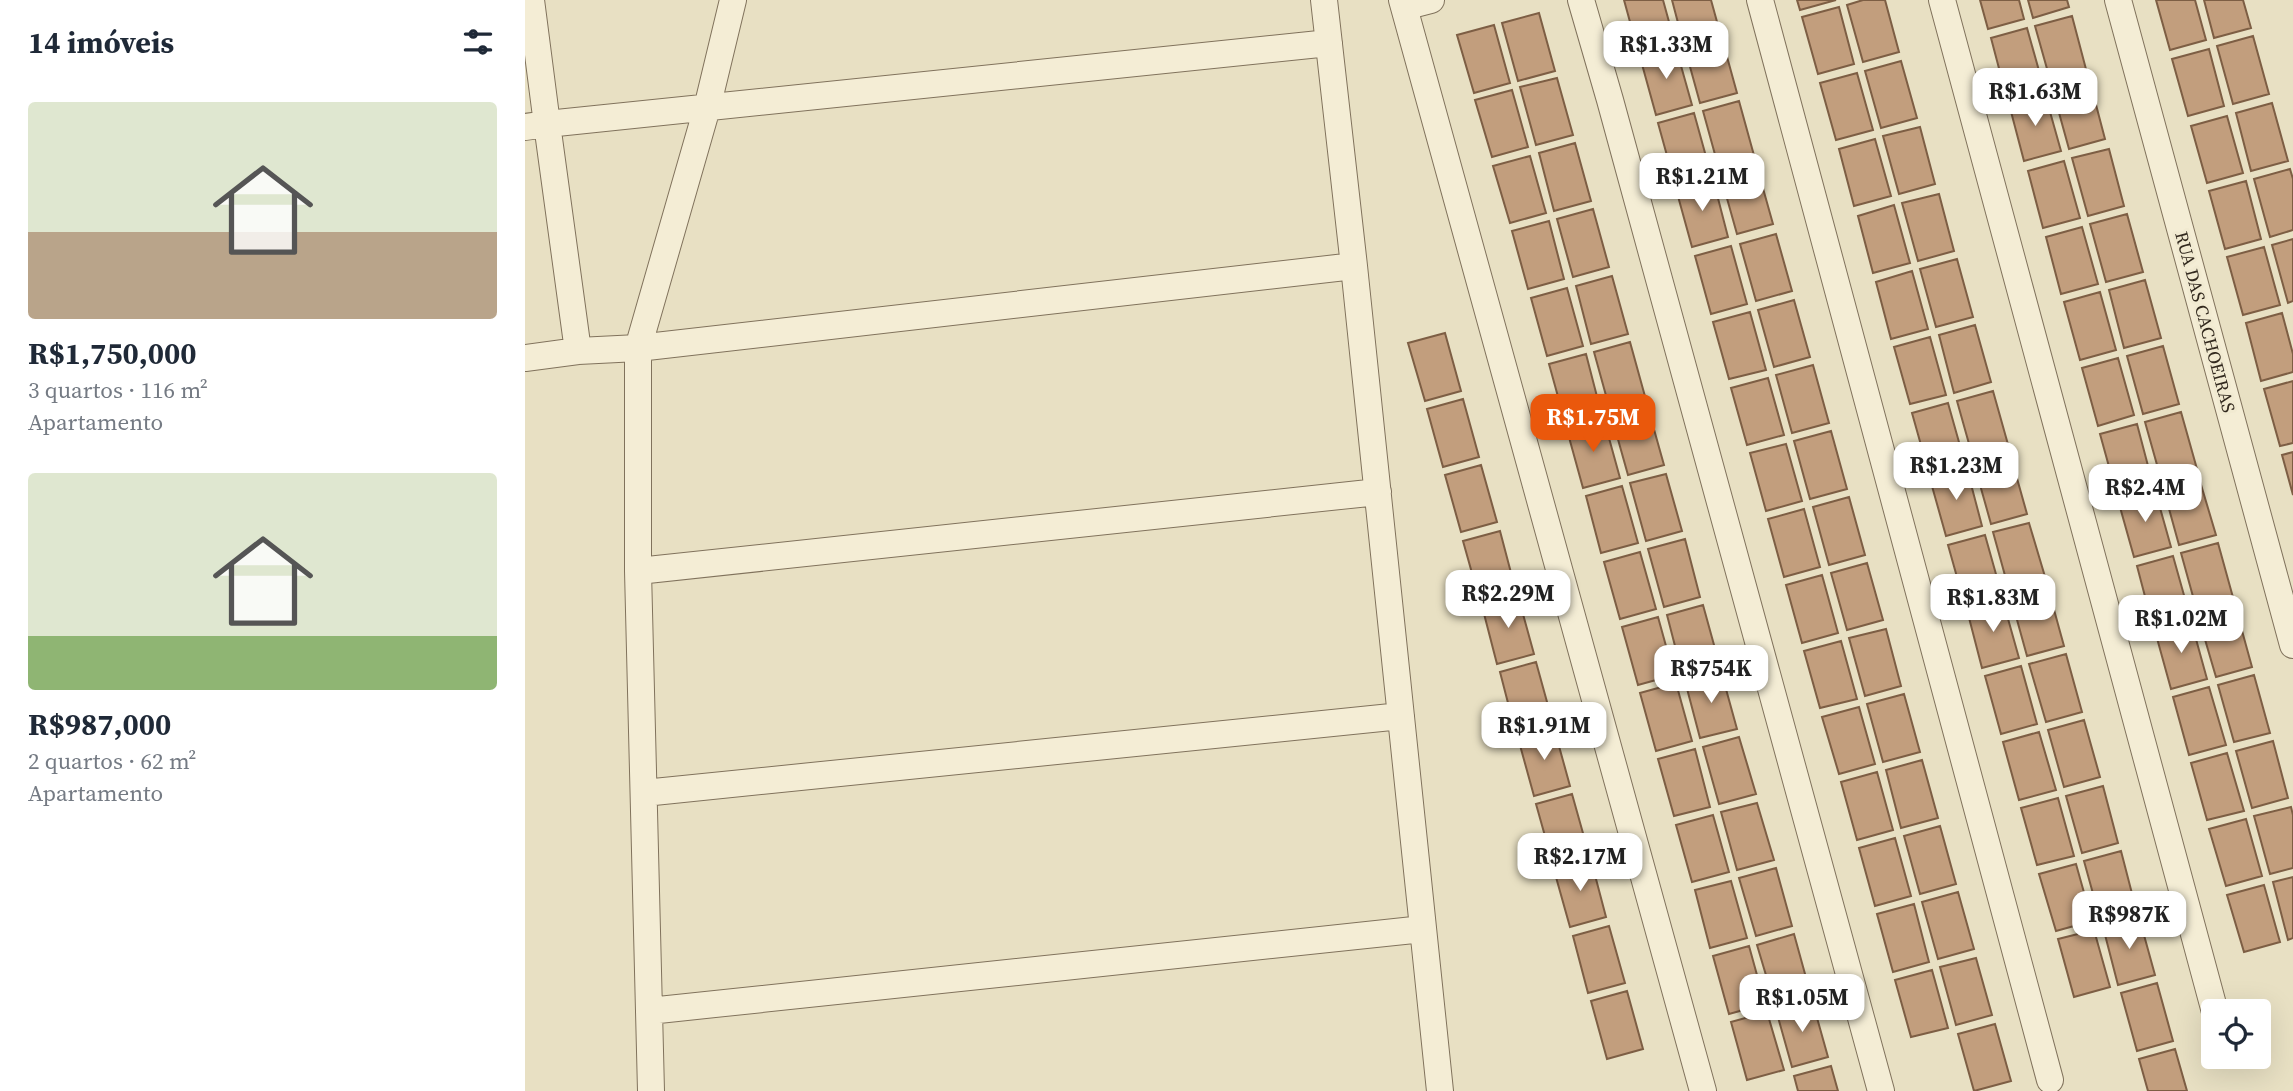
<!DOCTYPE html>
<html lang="pt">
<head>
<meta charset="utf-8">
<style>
	body { margin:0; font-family:"Source Serif 4",serif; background:#f2f2f3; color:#1f2937; height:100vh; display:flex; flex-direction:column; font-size:26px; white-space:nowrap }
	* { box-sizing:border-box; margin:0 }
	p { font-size:23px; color:#747a83 }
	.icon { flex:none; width:38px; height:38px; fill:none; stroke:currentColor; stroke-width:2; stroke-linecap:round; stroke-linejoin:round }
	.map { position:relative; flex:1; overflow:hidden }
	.side { display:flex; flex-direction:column; background:#fff; width:525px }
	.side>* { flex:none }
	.controls { position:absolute; left:1676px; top:999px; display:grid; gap:14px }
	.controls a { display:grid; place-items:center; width:70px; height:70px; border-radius:7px; background:#fff; box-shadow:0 7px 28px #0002; font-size:35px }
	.price { position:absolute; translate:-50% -60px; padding:0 16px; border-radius:14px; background:#fff; color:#222; font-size:23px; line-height:46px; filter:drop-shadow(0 2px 4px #0008) }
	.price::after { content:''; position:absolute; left:50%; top:42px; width:21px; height:16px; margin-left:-10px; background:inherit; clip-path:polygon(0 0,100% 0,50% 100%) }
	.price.selected { background:#ea580c; color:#fff }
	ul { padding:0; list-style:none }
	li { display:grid; align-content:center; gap:14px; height:371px; padding:0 28px }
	li span { display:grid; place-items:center; height:217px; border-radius:7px; color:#555 }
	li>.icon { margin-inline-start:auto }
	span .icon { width:126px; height:126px; fill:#fffc; stroke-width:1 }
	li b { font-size:30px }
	h2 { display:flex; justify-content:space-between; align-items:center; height:84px; padding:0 28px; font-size:30px }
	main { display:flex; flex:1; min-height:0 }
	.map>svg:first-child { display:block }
</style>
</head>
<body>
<main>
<section class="side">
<h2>14 imóveis<svg class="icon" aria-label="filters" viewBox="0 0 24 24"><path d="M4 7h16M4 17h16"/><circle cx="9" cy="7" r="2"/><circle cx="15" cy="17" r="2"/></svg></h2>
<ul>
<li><span style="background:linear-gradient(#dfe7d0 60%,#b9a48a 0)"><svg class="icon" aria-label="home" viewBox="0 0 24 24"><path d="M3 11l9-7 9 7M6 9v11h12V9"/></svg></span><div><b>R$1,750,000</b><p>3 quartos · 116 m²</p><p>Apartamento</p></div></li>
<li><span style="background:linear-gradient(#dfe7d0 75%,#8fb573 0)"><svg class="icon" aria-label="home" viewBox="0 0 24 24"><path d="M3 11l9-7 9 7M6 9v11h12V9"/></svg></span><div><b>R$987,000</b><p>2 quartos · 62 m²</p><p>Apartamento</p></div></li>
</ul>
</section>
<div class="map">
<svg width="1768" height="1091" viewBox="0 0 1768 1091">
	<rect width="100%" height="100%" fill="#e8e0c3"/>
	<!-- building -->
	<path fill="#c29e7d" stroke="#7d5e44" stroke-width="2" d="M1099,0H1138L1149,40L1113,51Z
		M1147,0H1186L1194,29L1157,38Z
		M1272,0H1311L1275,10Z
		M1338,0H1360L1374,52L1338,62L1322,5Z
		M1455,0H1494L1499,19L1463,29Z
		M1503,0H1542L1544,7L1508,18Z
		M1631,0H1670L1681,40L1645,50Z
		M1679,0H1718L1726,28L1689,38Z
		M1314,7L1329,64L1293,74L1277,17Z
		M1014,13L1030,71L993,81L977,23Z
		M1547,16L1562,73L1526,83L1510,26Z
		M969,25L985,83L949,93L932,35Z
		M1502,28L1518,85L1481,95L1466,38Z
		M1196,35L1212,93L1175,103L1159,45Z
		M1728,36L1744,94L1708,104L1692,46Z
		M1151,48L1167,105L1131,115L1115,57Z
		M1684,49L1699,106L1663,116L1647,59Z
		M1376,61L1392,118L1356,128L1340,71Z
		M1332,73L1348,130L1311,140L1295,83Z
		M1032,78L1048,135L1011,145L995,87Z
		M1565,82L1580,139L1544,149L1528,91Z
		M987,90L1003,147L967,157L950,100Z
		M1520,94L1536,151L1499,161L1484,104Z
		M1214,101L1230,159L1194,169L1178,111Z
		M1747,103L1763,161L1726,171L1711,113Z
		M1169,113L1185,171L1149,181L1133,123Z
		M1702,116L1718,173L1682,183L1666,126Z
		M1395,127L1410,184L1374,194L1358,136Z
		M1350,139L1366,196L1329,206L1314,149Z
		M1050,143L1066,201L1029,211L1014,153Z
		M1584,149L1599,206L1563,216L1547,158Z
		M1005,156L1021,213L985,223L968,166Z
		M1539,161L1555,218L1518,228L1503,171Z
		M1232,167L1248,224L1212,234L1196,177Z
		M1765,169L1768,179V230L1745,237L1729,179Z
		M1188,179L1203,237L1167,247L1151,189Z
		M1721,181L1736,239L1700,249L1684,191Z
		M1414,194L1429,251L1393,261L1377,203Z
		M1369,205L1385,263L1348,273L1333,216Z
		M1068,209L1084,267L1048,277L1032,219Z
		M1602,214L1618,272L1581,282L1565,224Z
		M1024,221L1039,279L1003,289L987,231Z
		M1557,227L1573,284L1536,294L1521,237Z
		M1251,234L1267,291L1231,301L1215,244Z
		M1768,239V301L1763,303L1747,245Z
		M1206,246L1222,304L1186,314L1170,256Z
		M1739,247L1755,305L1718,315L1702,257Z
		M1432,259L1448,317L1411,327L1395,269Z
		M1387,271L1403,329L1366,339L1351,282Z
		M1087,276L1103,334L1066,344L1051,286Z
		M1620,280L1636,338L1599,348L1584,290Z
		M1042,288L1058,346L1022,356L1006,298Z
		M1575,292L1591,350L1555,360L1539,302Z
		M1269,300L1285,357L1249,367L1233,310Z
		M1225,312L1241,370L1204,379L1188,322Z
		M1757,313L1768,354V372L1736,381L1721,323Z
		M1450,325L1466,382L1429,393L1414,335Z
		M920,333L936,391L900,401L883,343Z
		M1405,337L1421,395L1385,404L1369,347Z
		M1105,342L1121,400L1085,410L1069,352Z
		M1638,346L1654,404L1618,414L1602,356Z
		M1061,354L1076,412L1040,422L1024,364Z
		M1593,358L1609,415L1573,426L1557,368Z
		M1288,365L1304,423L1267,433L1251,375Z
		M1243,378L1259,435L1222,445L1206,388Z
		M1768,381V443L1755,446L1739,389Z
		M1468,391L1484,448L1448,458L1432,401Z
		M938,399L954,457L918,467L902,409Z
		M1423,403L1439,460L1403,470L1387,413Z
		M1123,408L1139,465L1103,475L1087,418Z
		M1656,412L1672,469L1636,479L1620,422Z
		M1079,420L1095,478L1058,488L1042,430Z
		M1612,424L1627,481L1591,492L1575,434Z
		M1306,431L1322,489L1285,499L1269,441Z
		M1261,444L1277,501L1241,511L1225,453Z
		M1768,452V495L1757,455Z
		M1486,457L1502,514L1466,524L1450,467Z
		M956,465L972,522L936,532L920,475Z
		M1442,469L1457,526L1421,536L1405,479Z
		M1141,474L1157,531L1121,541L1105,483Z
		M1674,478L1691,535L1654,545L1638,487Z
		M1097,486L1113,543L1076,553L1061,496Z
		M1630,490L1646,547L1609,557L1593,500Z
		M1324,497L1340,555L1304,565L1288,507Z
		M1279,509L1295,567L1259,577L1243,519Z
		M1504,523L1521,580L1484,590L1468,532Z
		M975,531L990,588L954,598L938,541Z
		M1460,535L1476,592L1439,602L1423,545Z
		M1160,539L1175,597L1139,607L1123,549Z
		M1693,543L1709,601L1672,611L1656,553Z
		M1115,552L1131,609L1095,619L1079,562Z
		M1648,556L1664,613L1627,623L1612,566Z
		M1342,563L1358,620L1322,630L1306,573Z
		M1297,575L1313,633L1277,643L1261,585Z
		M1523,588L1539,646L1502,656L1486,598Z
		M993,596L1009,654L972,664L957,606Z
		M1478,601L1494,658L1457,668L1442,610Z
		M1178,605L1194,663L1157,673L1142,615Z
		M1711,609L1727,667L1691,677L1674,619Z
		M1133,617L1149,675L1113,685L1097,627Z
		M1666,621L1682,679L1646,689L1630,631Z
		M1361,629L1376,686L1340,696L1324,638Z
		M1316,641L1332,699L1295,708L1279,651Z
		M1541,654L1557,712L1521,722L1504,664Z
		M1011,662L1027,720L990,730L975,672Z
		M1496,666L1512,724L1476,734L1460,676Z
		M1196,671L1212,729L1175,738L1160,681Z
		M1729,675L1745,733L1709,742L1693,685Z
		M1151,683L1167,741L1131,751L1115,693Z
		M1684,687L1701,745L1664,755L1648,697Z
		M1379,694L1395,752L1358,762L1342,704Z
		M1334,707L1350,764L1314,774L1297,717Z
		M1559,720L1575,777L1539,787L1523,730Z
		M1029,728L1045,786L1009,796L993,738Z
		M1514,732L1531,790L1494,800L1478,742Z
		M1214,737L1231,794L1194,804L1178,747Z
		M1748,741L1763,798L1727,808L1711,751Z
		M1170,749L1185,807L1149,816L1133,759Z
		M1702,753L1719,811L1682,820L1666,763Z
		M1397,760L1413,818L1376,828L1361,770Z
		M1352,772L1368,830L1332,840L1316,782Z
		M1578,786L1593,843L1557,853L1541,796Z
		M1047,794L1063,851L1027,861L1011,804Z
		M1533,798L1549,856L1512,865L1496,808Z
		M1232,803L1249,860L1212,870L1196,812Z
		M1766,807L1768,815V868L1745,874L1729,816Z
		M1188,815L1204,872L1167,882L1151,825Z
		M1721,819L1737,876L1701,886L1684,829Z
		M1415,826L1431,884L1395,894L1379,836Z
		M1370,838L1386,896L1350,906L1334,848Z
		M1596,851L1611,909L1575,919L1559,861Z
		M1066,860L1081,917L1045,927L1029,870Z
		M1551,864L1567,921L1531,931L1514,874Z
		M1251,868L1267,926L1231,936L1214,878Z
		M1768,877V938L1763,940L1748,882Z
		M1206,881L1222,938L1185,948L1170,890Z
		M1739,885L1755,942L1719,952L1702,895Z
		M1433,892L1449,949L1413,959L1397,902Z
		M1389,904L1404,962L1368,972L1352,914Z
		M1614,917L1630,975L1593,985L1578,927Z
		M1084,926L1100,983L1063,993L1048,936Z
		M1569,930L1585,987L1549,997L1533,939Z
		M1269,934L1285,992L1249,1002L1232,945Z
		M1224,946L1240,1004L1204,1014L1188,956Z
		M1451,958L1467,1015L1431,1025L1415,967Z
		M1407,970L1423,1028L1386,1037L1370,980Z
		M1632,983L1648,1041L1612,1051L1596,993Z
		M1102,991L1118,1049L1082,1059L1066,1001Z
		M1287,1000L1303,1057L1267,1067L1251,1010Z
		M1242,1012L1259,1070L1222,1080L1206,1022Z
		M1470,1024L1486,1081L1449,1091L1433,1034Z
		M1650,1049L1662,1091H1623L1614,1059Z
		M1306,1066L1313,1091H1273L1269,1076Z"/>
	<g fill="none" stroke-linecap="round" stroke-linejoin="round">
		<!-- street casing -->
		<g stroke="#80725c" stroke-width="28">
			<path id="street" d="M799,0L829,266L915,1091
				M877,0L1178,1091
				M1056,0L1085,100L1356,1091
				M1235,0L1525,1080
				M1417,0L1690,1012
				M1593,0L1768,645
				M879,7L906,0
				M0,127L22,124L6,0
				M53,351L113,348L829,266
				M0,358L53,351L22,124L804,43
				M113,571L853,492
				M119,793L876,716
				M124,1011L898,929
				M126,1091L113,571V348L182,108L208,0"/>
		</g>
		<!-- street -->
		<use href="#street" stroke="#f4edd5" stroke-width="26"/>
	</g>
	<g text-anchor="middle" stroke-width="6" stroke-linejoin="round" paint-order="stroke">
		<!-- street labels -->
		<g font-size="18" fill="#32291e" stroke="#f1ead1">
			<text transform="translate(1680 322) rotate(75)" y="6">RUA DAS CACHOEIRAS</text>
		</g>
	</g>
</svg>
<div class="controls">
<a><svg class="icon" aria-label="locate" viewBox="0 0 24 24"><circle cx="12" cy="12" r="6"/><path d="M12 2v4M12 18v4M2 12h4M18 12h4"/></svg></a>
</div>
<b class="price" style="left:1141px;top:81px">R$1.33M</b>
<b class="price" style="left:1510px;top:128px">R$1.63M</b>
<b class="price" style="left:1177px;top:213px">R$1.21M</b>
<b class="price selected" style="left:1068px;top:454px">R$1.75M</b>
<b class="price" style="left:1431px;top:502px">R$1.23M</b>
<b class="price" style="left:1620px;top:524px">R$2.4M</b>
<b class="price" style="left:983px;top:630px">R$2.29M</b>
<b class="price" style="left:1468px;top:634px">R$1.83M</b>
<b class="price" style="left:1656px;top:655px">R$1.02M</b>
<b class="price" style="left:1186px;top:705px">R$754K</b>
<b class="price" style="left:1019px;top:762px">R$1.91M</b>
<b class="price" style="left:1055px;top:893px">R$2.17M</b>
<b class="price" style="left:1604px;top:951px">R$987K</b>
<b class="price" style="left:1277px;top:1034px">R$1.05M</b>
</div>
</main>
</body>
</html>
